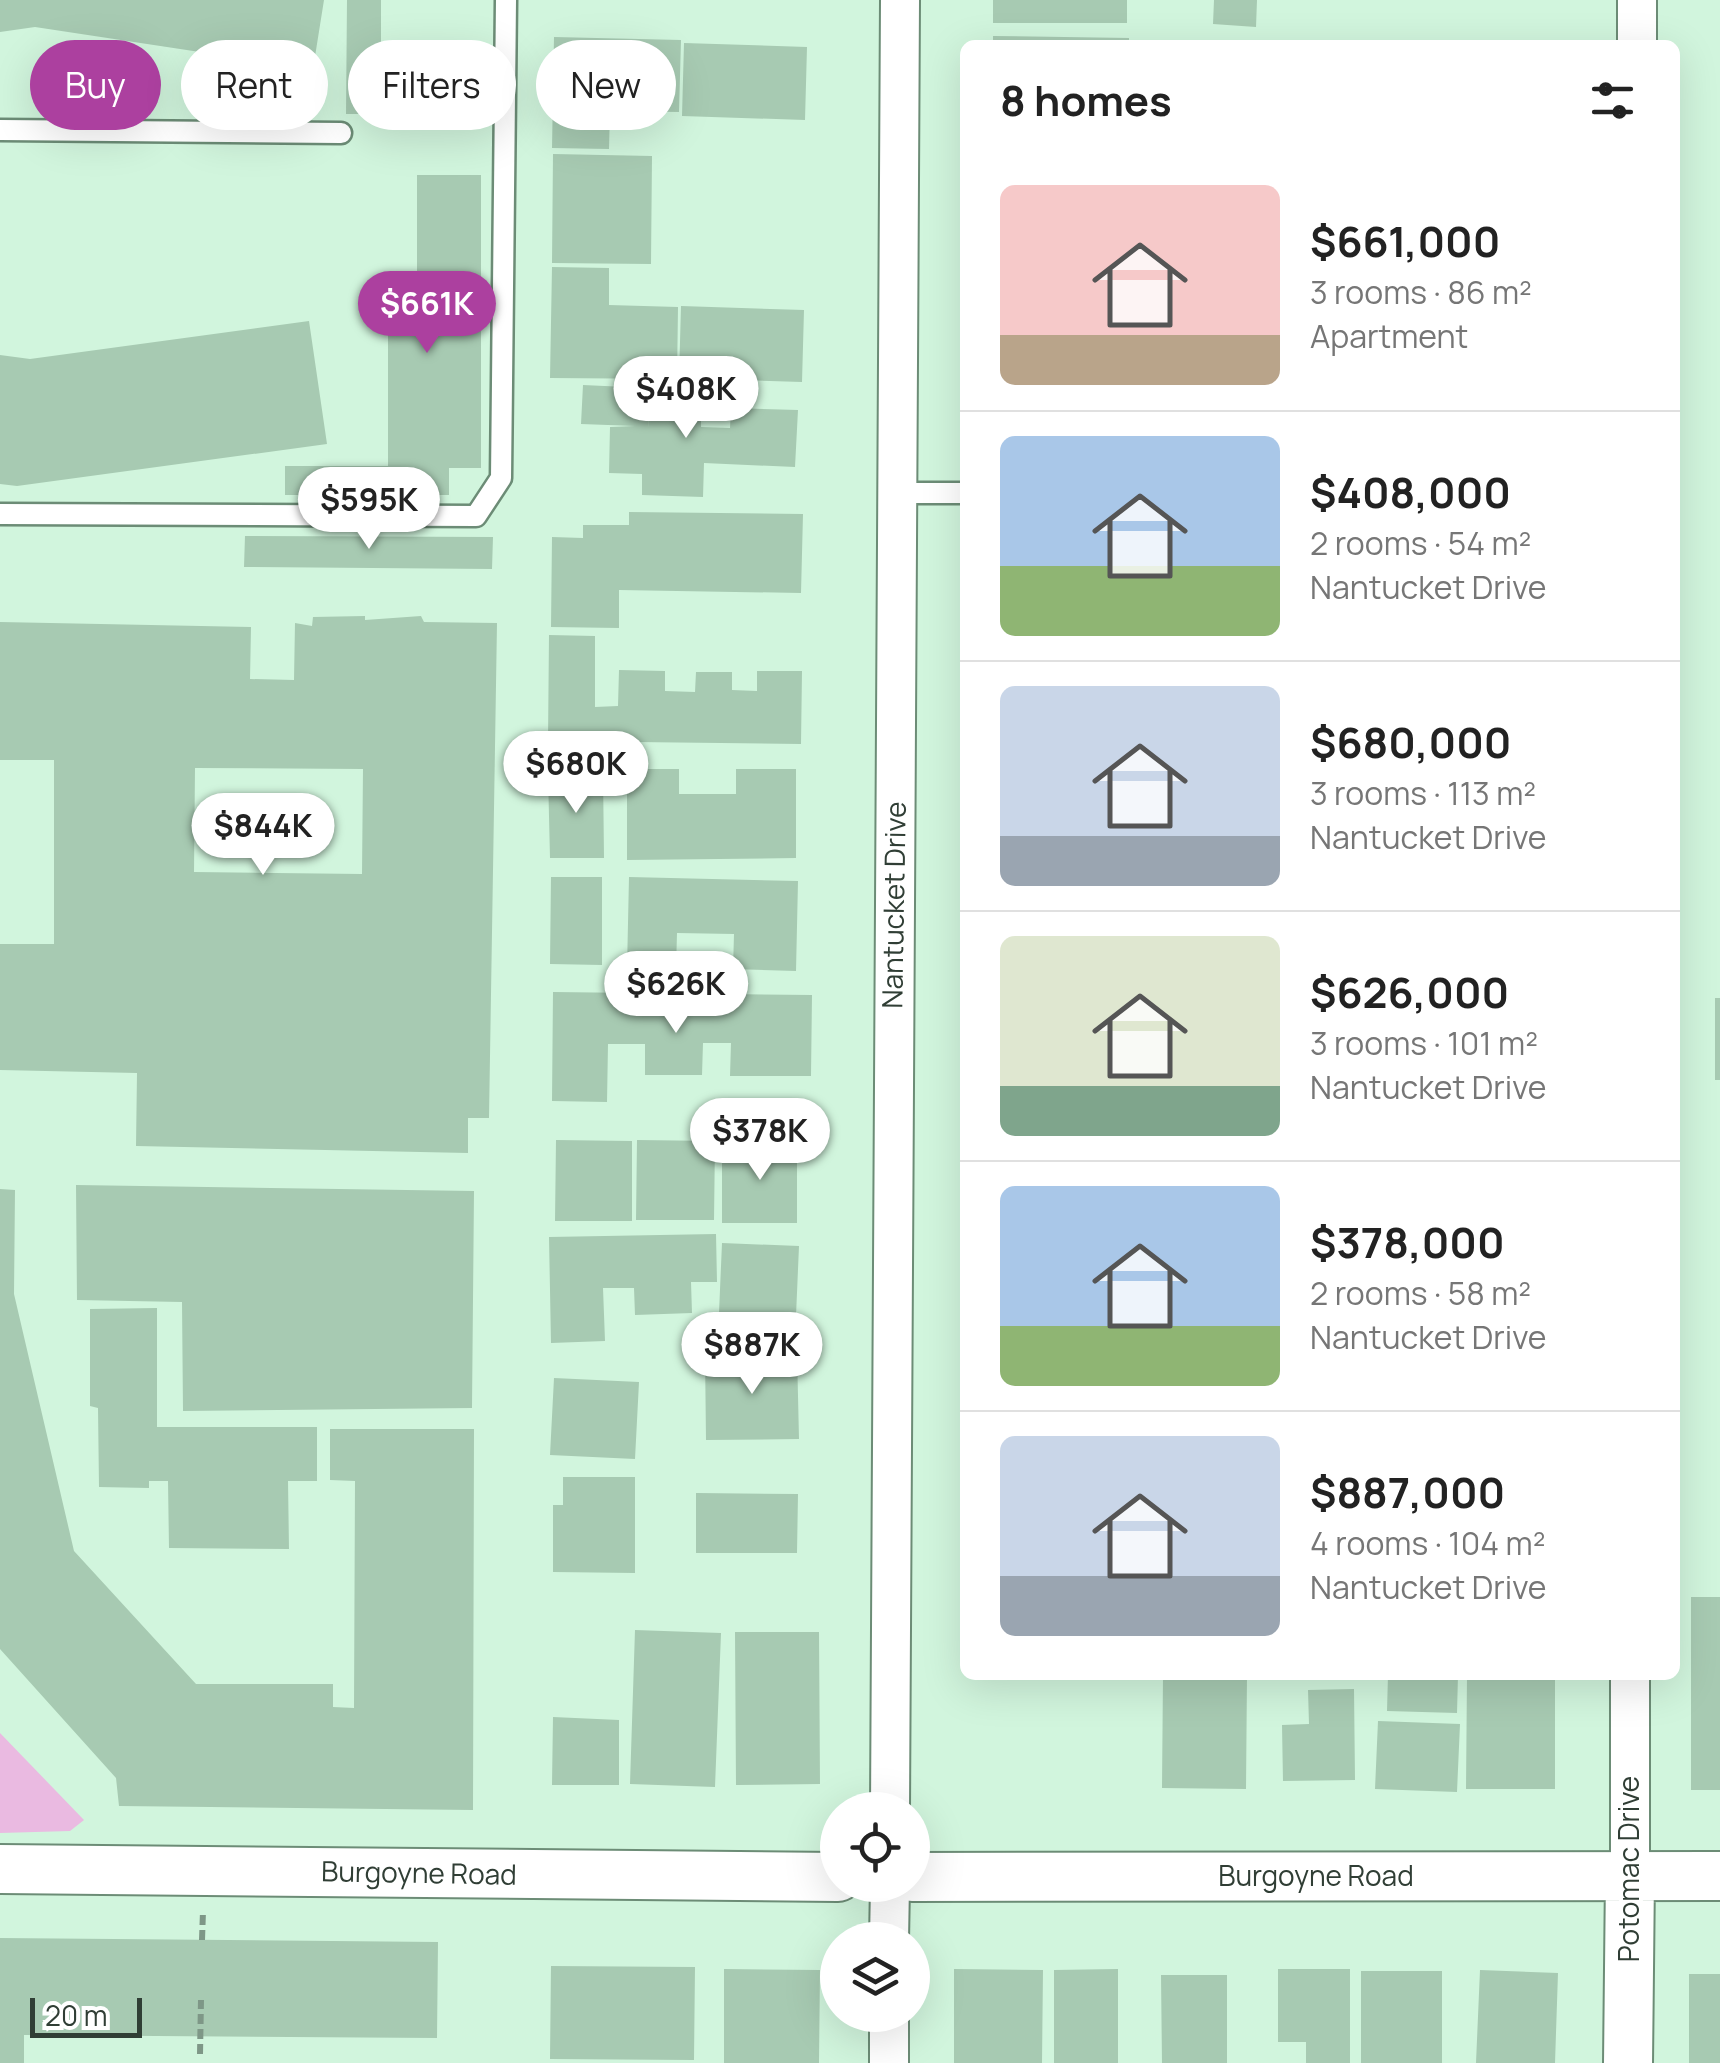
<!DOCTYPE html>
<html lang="en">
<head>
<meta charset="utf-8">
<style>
	body { margin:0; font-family:Manrope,sans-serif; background:#f2f2f2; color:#222; height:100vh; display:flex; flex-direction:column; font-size:38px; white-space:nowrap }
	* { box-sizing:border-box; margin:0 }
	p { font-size:32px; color:#767676 }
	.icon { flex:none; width:55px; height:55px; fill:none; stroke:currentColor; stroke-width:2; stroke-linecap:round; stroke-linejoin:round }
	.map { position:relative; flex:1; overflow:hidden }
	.panel { position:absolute; left:960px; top:40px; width:720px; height:1640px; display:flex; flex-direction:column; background:#fff; border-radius:15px; box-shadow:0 10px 40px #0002 }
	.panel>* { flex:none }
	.banner { position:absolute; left:30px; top:40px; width:780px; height:90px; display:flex; gap:20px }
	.tools { position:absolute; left:820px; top:1792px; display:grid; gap:20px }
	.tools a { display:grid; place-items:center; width:110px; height:110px; border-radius:50%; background:#fff; box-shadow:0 10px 40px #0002; font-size:50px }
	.scale { position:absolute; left:30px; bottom:25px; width:112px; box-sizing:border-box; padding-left:10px; border:5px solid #303e35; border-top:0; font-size:28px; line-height:35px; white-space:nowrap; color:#303e35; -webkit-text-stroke:8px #fff; paint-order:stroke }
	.price { position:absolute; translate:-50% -85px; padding:0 22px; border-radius:35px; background:#fff; color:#222; font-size:32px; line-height:65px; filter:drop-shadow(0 2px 5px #0008) }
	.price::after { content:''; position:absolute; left:50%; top:60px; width:30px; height:22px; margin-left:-15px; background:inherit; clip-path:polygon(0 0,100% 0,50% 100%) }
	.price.active { background:#ac409f; color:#fff }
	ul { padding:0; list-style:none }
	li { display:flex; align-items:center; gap:30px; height:250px; padding:0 40px }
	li+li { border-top:2px solid #e0e0e0 }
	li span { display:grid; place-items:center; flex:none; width:280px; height:200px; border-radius:15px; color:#555 }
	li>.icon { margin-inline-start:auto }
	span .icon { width:120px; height:120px; fill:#fffc; stroke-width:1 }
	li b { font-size:42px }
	h2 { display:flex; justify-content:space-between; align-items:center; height:120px; padding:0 40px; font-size:42px }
	.tag { padding:0 35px; border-radius:45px; background:#fff; box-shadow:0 10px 40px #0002; font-size:35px; line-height:90px }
	.tag.active { background:#ac409f; color:#fff }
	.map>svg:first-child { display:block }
</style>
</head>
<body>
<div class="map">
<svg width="1720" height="2063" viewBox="0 0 1720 2063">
	<rect width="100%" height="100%" fill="#d1f5dd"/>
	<!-- green -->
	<path fill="#eabae1" d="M0,1733L84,1820L70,1831L0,1833Z"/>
	<!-- building -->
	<path fill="#a7cab2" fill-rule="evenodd" d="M0,0H324L313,69L35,27L0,32Z
		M347,0H381V114H346Z
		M993,0H1127V23H993Z
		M1214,0H1257L1256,27L1213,24Z
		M993,36L1129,38V45H993Z
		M554,37L681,40L679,112L610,111L609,149L552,148Z
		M1153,40H1252V45H1153Z
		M684,43L807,47L805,120L682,116Z
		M553,154L652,156L651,264L552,263Z
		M417,175H481V468H449V495H285V466H388V272H417Z
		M552,267L609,268V305L678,307L677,379L550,378Z
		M681,306L804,310L802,382L679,378Z
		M309,321L327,444L17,486L0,484V355L30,359Z
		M583,385L626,387L625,407L649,408L648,428L650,405L701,407V427L730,428L731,408L798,410L795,467L704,463L703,497L642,495V474L609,473L610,427L635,426L581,424Z
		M629,512L803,514L801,593L619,590V628L551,627L552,537L583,538V525H629Z
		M245,536L493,537L492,569L244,567Z
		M365,616V620L421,616L424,622L497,623L489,1118H468V1153L136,1146L137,1073L0,1070V944H54V760H0V622L251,627L250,679L294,680L295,623L312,626L313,617ZM195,768L363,769L362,874L194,872Z
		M549,635L595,636V707L618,706L619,670L665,671V691L695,692L696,672H732V690L757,691V671H802L801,744L548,741Z
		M627,769H679V794H736V769H796V858L627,860Z
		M603,773L604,858H550L548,774Z
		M551,877H602V965L550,964Z
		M629,877L798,881L796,971L733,969L734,934L677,933L676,970L627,969Z
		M553,992L812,995L811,1076H730L731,1043H703L702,1075H645V1044H608L607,1102L552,1101Z
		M1715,998H1720V1080H1715Z
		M556,1140L632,1141V1221H555Z
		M637,1140L715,1141L714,1220H636Z
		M722,1143H797V1223H722Z
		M76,1185L474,1191L472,1408L183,1411L182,1302L77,1300Z
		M0,1189L15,1190L14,1294L74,1551L196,1684H333V1707L354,1708L355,1481L330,1480V1429H474L473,1810L119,1806L116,1778L0,1649Z
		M716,1234L717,1282H691L692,1313L635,1315L634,1288H603L605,1341L551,1343L549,1237Z
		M722,1243L799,1246L796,1316L719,1313Z
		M157,1308V1427H317V1481H288L289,1549L169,1548L168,1481H149V1488L99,1487L98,1408L90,1406V1309Z
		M797,1353L799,1439L706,1440L705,1354Z
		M554,1378L639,1382L635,1459L550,1455Z
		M563,1477H635V1573L553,1572V1505H563Z
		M696,1493L798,1494L797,1553H696Z
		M1691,1597H1720V1790H1691Z
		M635,1630L721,1633L715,1787L630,1784Z
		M735,1632H819L820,1784L736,1785Z
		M1163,1675H1247L1246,1789L1162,1788Z
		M1298,1675H1354V1680L1298,1678Z
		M1388,1675H1458L1457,1713L1387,1711Z
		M1467,1675H1555V1789H1466Z
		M1354,1689L1355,1780L1283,1781L1282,1725L1309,1724L1308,1690Z
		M553,1717L619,1720V1785H552Z
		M1378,1721L1460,1724L1457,1792L1375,1789Z
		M0,1938L438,1942L437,2038L24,2035V2063H0Z
		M551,1966L695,1967L694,2060L550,2059Z
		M724,1969L820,1970L819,2063H724Z
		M954,1969L1043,1970L1042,2063H954Z
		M1118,1969V2063H1054V1970Z
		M1278,1969H1350V2063H1306V2042H1278Z
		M1480,1970L1558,1973L1555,2063H1476Z
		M1361,1971H1442V2063H1361Z
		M1689,1974H1720V2063H1689Z
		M1161,1975H1227V2063H1162Z"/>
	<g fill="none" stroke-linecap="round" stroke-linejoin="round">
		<!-- service casing -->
		<g stroke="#6c8c76" stroke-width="25">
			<path id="service" d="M0,130L341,133
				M897,493H965
				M0,514L476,516L501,478L506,0"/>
		</g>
		<!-- minor casing -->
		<g stroke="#6c8c76" stroke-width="42">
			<path id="minor" d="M1637,45V0
				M890,1810L900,0
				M1630,1875V1675
				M889,1940L890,1885
				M889,2063V2015"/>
		</g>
		<!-- tertiary casing -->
		<g stroke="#6c8c76" stroke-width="52">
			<path id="tertiary" d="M0,1869L838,1877
				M912,1877L1720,1876
				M1628,2063L1630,1875"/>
		</g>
		<!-- path -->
		<path stroke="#7e9787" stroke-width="6" stroke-dasharray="10 5" stroke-linecap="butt" d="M202,1940L203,1911
			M200,2054L201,2000"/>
		<!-- service -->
		<use href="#service" stroke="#fff" stroke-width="20"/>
		<!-- minor -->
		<use href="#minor" stroke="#fff" stroke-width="38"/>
		<!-- tertiary -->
		<use href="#tertiary" stroke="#fff" stroke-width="48"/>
	</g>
	<g text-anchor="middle" stroke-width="8" stroke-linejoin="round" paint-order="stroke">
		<!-- street labels -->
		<g font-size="28" fill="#303e35" stroke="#fff">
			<text transform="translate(894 905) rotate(-89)" y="10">Nantucket Drive</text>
			<text transform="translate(1629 1869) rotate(-90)" y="10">Potomac Drive</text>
			<text transform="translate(419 1873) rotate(1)" y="10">Burgoyne Road</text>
			<text x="1316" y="1886">Burgoyne Road</text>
		</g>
	</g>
</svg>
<div class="tools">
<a><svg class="icon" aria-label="locate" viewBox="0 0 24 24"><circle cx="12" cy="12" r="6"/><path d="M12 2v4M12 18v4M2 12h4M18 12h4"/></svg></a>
<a><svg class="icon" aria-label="layers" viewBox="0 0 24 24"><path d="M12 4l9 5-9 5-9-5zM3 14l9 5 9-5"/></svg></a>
</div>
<div class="scale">20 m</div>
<b class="price active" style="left:427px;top:356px">$661K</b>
<b class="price" style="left:686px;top:441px">$408K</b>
<b class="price" style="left:369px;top:552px">$595K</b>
<b class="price" style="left:576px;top:816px">$680K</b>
<b class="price" style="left:263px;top:878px">$844K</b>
<b class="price" style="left:676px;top:1036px">$626K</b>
<b class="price" style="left:760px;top:1183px">$378K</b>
<b class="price" style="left:752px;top:1397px">$887K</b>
<div class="banner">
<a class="tag active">Buy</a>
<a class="tag">Rent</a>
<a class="tag">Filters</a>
<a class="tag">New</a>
</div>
<section class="panel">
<h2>8 homes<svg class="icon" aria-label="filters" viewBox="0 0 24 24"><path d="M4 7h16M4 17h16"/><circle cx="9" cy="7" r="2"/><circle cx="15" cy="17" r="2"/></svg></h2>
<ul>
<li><span style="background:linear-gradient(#f6c9c9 75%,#b9a48a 0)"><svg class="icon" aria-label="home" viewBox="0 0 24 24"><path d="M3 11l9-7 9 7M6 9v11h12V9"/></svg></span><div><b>$661,000</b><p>3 rooms · 86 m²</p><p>Apartment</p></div></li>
<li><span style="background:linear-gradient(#a9c7e8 65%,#8fb573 0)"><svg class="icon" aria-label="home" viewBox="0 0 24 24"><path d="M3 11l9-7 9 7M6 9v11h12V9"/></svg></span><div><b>$408,000</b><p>2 rooms · 54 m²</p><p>Nantucket Drive</p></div></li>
<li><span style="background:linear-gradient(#c9d6e8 75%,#9aa5b1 0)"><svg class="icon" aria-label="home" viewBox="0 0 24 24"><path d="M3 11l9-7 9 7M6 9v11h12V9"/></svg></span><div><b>$680,000</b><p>3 rooms · 113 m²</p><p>Nantucket Drive</p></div></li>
<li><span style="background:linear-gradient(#dfe7d0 75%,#7fa58c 0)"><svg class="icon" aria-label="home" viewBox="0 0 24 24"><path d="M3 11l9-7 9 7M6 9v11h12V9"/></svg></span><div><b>$626,000</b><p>3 rooms · 101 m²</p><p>Nantucket Drive</p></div></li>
<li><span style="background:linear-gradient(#a9c7e8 70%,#8fb573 0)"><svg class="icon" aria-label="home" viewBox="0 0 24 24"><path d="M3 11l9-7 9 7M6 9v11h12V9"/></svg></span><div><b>$378,000</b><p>2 rooms · 58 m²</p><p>Nantucket Drive</p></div></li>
<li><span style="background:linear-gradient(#c9d6e8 70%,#9aa5b1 0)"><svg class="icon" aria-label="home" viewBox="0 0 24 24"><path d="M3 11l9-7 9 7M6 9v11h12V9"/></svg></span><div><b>$887,000</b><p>4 rooms · 104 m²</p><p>Nantucket Drive</p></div></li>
</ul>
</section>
</div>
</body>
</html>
